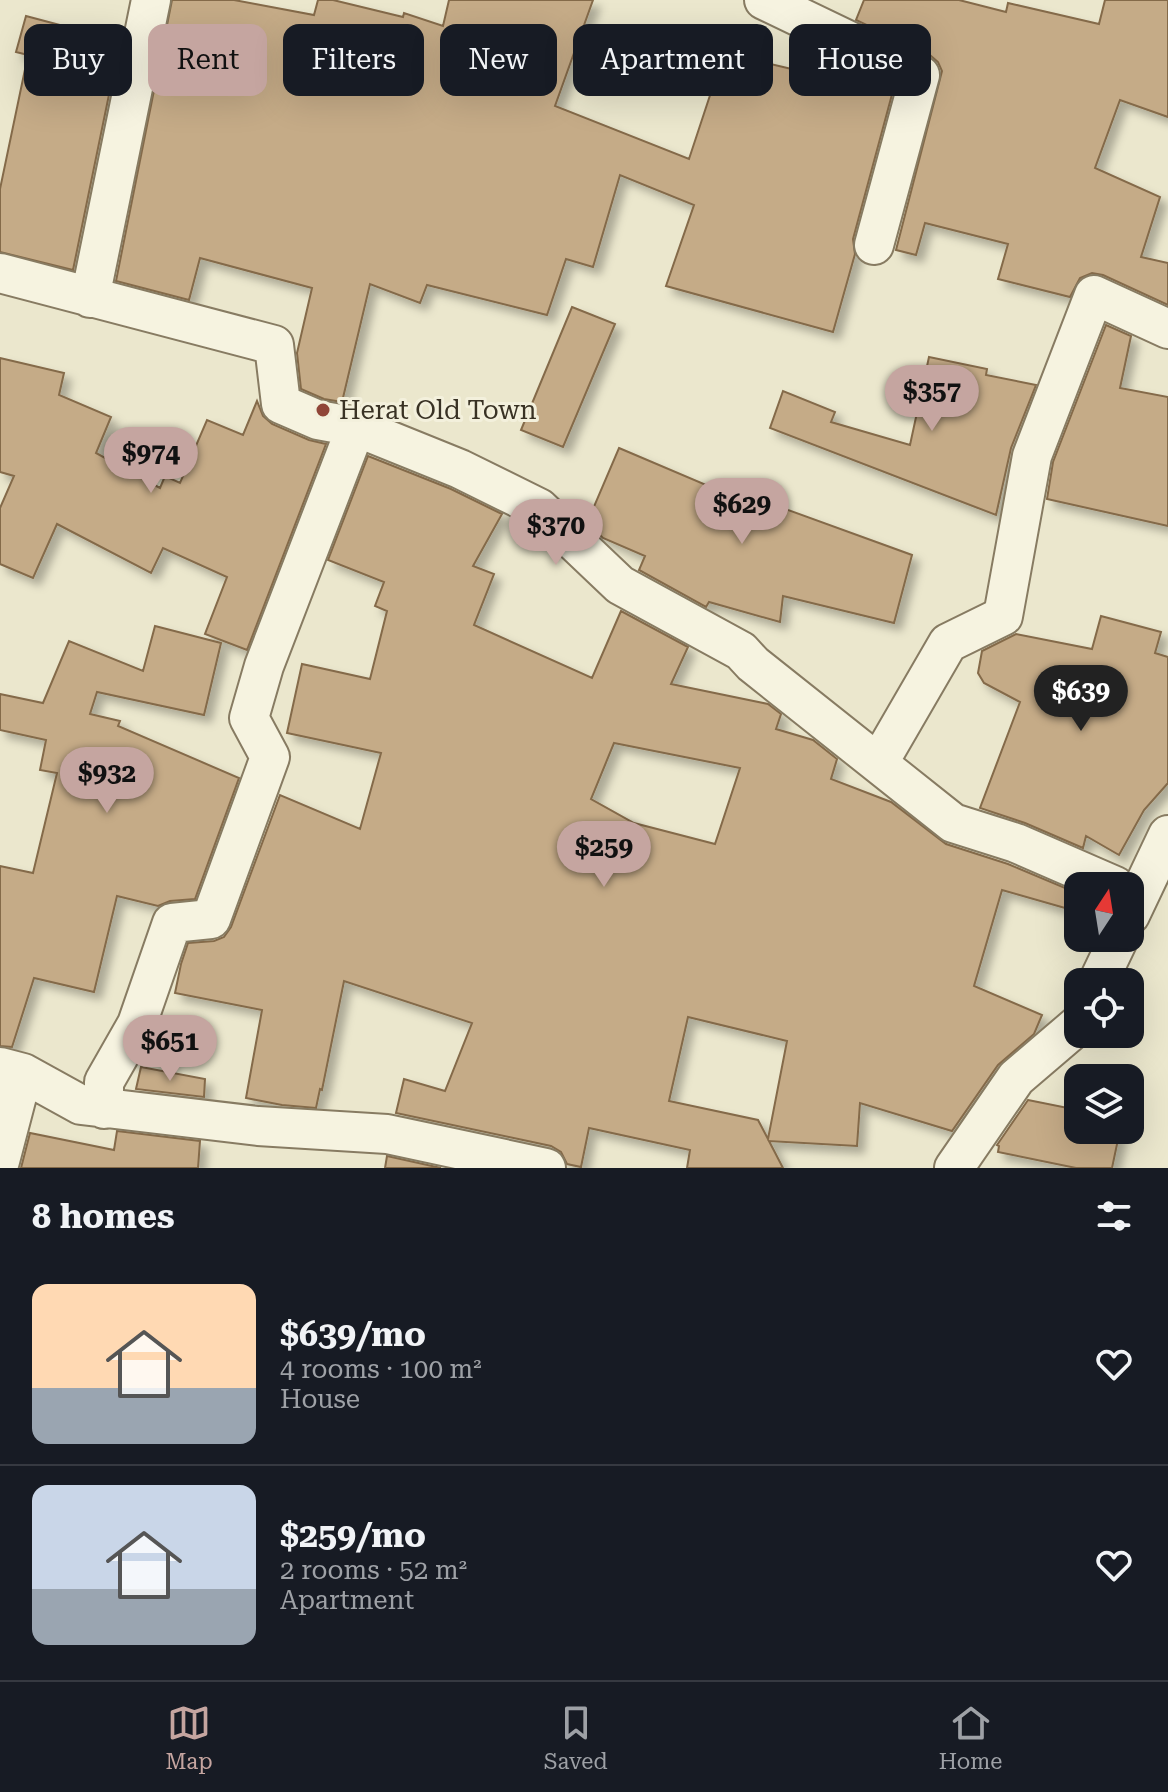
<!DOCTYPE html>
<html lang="en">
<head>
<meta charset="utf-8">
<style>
	body { margin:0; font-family:"Roboto Serif",serif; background:#242831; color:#f1f3f6; height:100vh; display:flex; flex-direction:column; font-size:30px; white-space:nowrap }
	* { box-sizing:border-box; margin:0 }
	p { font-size:26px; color:#9ea1a6 }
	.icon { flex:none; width:44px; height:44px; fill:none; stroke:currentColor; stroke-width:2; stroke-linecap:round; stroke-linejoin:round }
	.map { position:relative; height:1168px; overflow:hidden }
	.details { display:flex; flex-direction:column; background:#171b24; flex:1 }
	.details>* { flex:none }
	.top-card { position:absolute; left:24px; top:24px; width:1120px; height:72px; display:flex; gap:16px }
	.needle { width:52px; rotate:12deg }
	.buttons { position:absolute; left:1064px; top:872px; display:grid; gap:16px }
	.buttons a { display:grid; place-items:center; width:80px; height:80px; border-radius:16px; background:#171b24; box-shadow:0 8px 32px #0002; font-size:40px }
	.price { position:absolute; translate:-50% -68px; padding:0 18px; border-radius:28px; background:#c5a5a0; color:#111; font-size:26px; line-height:52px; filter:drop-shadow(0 2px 4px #0008) }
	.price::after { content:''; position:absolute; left:50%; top:48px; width:24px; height:18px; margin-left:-12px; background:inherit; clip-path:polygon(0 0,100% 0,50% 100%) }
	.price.on { background:#222; color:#fff }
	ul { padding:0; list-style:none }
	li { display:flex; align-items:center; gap:24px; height:200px; padding:0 32px }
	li+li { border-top:2px solid #363941 }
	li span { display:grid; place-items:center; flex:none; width:224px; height:160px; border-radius:16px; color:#555 }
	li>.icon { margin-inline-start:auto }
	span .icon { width:96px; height:96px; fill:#fffc; stroke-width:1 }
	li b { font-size:34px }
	h2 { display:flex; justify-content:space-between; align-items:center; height:96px; padding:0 32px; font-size:34px }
	.chip { padding:0 28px; border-radius:16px; background:#171b24; box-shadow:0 8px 32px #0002; font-size:28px; line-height:72px }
	.chip.on { background:#c5a5a0; color:#111 }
	.menu { display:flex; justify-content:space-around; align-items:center; height:112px; border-top:2px solid #363941; background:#171b24; font-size:22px; color:#9ea1a6 }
	.menu a { display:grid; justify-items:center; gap:4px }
	.menu .on { color:#c5a5a0 }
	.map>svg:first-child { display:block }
</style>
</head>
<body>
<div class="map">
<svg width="1168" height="1168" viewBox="0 0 1168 1168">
	<defs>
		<filter id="shadow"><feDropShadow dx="7" dy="7" stdDeviation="4" flood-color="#0004"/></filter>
	</defs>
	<rect width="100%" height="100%" fill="#ebe7cd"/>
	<!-- building -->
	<path fill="#c5ab87" stroke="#846a4a" stroke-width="2" fill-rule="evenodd" filter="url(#shadow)" d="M172,0H234L314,15L318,0H333L403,17L404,13L443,26L449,0H593L555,106L689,159L724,53L834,79L841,61L894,87L853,239L855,254L833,332L666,286L694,205L620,175L593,267L566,259L547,315L427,285L420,303L370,284L342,402L324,399L301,389L297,353L312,288L200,258L189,300L116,281Z
		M864,0H959L1006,12L1008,3L1099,24L1105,0H1168V117L1120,100L1095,168L1160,197L1141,257L1168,263V305L1103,275L1092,273L1080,278L1070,297L998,279L1008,244L925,223L916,255L896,250L942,71L938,62L930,55L856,20Z
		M26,16L120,41L73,270L0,252V189L28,55L16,52Z
		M572,307L615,324L563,447L521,430Z
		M1106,325L1131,336L1120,388L1168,397V526L1047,499L1053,462Z
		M929,357L987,369L986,375L1036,385L1011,448L996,515L770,428L783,391L835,412L831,422L910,445Z
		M0,358L64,373L59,395L111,417L96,453L160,488L165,476L180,483L207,420L243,435L257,401L263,416L272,424L309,440L326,444L247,650L205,634L227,577L163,548L151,573L57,524L33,578L0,564V508L14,476L0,472Z
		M619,448L720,491L722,486L912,555L894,623L783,596L780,622L709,602L706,607L639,570L645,556L603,538L587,523Z
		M368,456L451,489L502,514L473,566L494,574L474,625L592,678L621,611L688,647L671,684L768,704L781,714L776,729L813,740L837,759L831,779L891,802L946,844L1008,864L1070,890L1065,908L1002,890L974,986L1042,1015L1034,1034L998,1065L952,1131L860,1103L857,1146L769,1141L783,1168H687L690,1150L589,1128L581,1167L567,1164L561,1152L551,1146L396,1113L404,1079L445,1091L472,1023L344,981L322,1090L320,1089L316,1108L282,1105L246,1098L262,1010L175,993L181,964L188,943L214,941L224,937L231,927L280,795L360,829L381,753L287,733L302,664L370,679L387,611L375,606L384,582L328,560ZM614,743L740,768L715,844L634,823L591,799ZM688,1017L787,1041L768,1139L758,1120L669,1101Z
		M1101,616L1161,632L1155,653L1168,657V783L1144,810L1119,855L1086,836L1083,848L1025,823L980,808L1020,702L984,683L978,673L982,651L1016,634L1092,649Z
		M155,626L221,643L204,715L97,692L90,714L120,721L118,726L239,778L195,899L170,901L158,906L117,896L94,992L34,978L12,1047L0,1046V866L33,873L57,773L40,770L46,740L0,730V694L43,703L69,641L143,671Z
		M141,1067L205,1079L204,1097L136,1089Z
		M1028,1100L1078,1110V1130H1120L1112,1168H1076L998,1152L999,1146L997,1145Z
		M117,1131L200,1141L198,1168H21L30,1133L114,1150Z
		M387,1156L441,1168H385Z"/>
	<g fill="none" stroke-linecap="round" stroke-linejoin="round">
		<!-- street casing -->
		<g stroke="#877b62" stroke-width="42">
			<path id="street" d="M764,0L920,75L874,245
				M0,273L274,345L281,404L318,420L356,427L460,469L539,508L620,585L741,651L753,664L953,823L1016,843L1115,886
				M90,298L151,0
				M879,762L948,643L1003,616L1032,456L1094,295L1168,329
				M1130,915L1168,835
				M1098,982L1119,938
				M0,1067L23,1073L81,1105L258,1126L387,1134L546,1168
				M104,1109V1082L137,1024L172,923L211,919L270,757L249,718L264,666L356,427
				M0,1161L23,1073
				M954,1168L1016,1078L1078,1025"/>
		</g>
		<!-- street -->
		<use href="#street" stroke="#f6f3e0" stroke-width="38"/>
	</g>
	<!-- markers -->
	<circle fill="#904538" stroke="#f3f0dc" stroke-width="3" cx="323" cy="410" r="8"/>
	<g text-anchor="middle" stroke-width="6" stroke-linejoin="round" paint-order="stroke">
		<!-- poi labels -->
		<g font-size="26" fill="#393224" stroke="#f3f0dc" text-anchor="start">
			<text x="339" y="419">Herat Old Town</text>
		</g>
	</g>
</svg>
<div class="buttons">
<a><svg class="needle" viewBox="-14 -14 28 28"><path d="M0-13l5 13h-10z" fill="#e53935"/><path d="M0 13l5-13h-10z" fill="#9ea1a6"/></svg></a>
<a><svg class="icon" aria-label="locate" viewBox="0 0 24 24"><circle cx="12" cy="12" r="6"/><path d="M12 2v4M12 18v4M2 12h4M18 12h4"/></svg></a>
<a><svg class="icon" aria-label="layers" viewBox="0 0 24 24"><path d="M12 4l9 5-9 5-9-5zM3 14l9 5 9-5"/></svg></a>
</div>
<b class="price" style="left:932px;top:433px">$357</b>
<b class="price" style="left:151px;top:495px">$974</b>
<b class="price" style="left:742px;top:546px">$629</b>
<b class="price" style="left:556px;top:567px">$370</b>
<b class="price on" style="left:1081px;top:733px">$639</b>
<b class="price" style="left:107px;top:815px">$932</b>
<b class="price" style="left:604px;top:889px">$259</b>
<b class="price" style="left:170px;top:1083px">$651</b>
<div class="top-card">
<a class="chip">Buy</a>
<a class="chip on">Rent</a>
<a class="chip">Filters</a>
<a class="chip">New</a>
<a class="chip">Apartment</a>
<a class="chip">House</a>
</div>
</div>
<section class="details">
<h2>8 homes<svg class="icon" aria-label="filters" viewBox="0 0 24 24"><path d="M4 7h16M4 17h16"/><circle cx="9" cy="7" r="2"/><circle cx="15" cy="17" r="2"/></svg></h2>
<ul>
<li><span style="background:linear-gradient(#ffd9b3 65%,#9aa5b1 0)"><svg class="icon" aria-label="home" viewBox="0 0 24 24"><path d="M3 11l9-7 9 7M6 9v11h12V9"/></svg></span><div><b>$639/mo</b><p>4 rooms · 100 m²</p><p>House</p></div><svg class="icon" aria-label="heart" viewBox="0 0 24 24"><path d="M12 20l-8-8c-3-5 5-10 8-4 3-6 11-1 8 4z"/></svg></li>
<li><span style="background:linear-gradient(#c9d6e8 65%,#9aa5b1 0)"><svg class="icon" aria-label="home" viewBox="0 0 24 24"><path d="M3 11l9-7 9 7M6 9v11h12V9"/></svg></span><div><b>$259/mo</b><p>2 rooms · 52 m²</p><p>Apartment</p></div><svg class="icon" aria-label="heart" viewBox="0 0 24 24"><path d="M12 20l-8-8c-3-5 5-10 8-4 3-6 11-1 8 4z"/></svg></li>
</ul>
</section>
<nav class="menu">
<a class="on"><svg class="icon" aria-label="map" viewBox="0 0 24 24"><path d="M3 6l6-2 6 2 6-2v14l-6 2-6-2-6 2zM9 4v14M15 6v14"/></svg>Map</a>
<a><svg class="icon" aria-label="saved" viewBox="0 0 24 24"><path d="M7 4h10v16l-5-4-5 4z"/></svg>Saved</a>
<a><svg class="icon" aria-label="home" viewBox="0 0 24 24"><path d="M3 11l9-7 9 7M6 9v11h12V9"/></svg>Home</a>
</nav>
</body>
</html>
